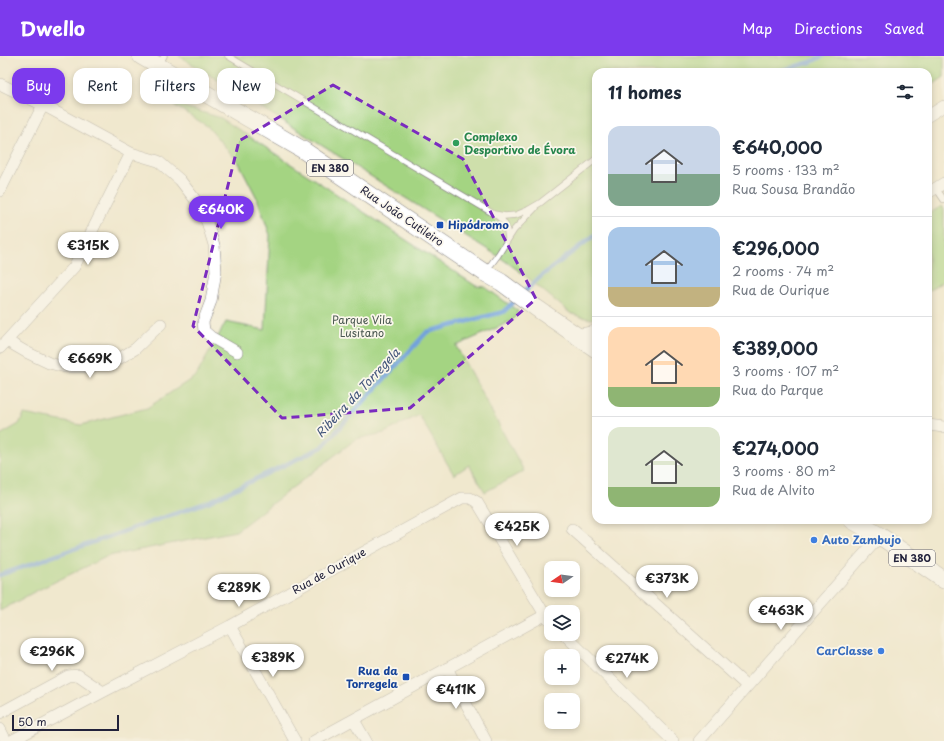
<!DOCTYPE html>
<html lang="en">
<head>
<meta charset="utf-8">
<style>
	body { margin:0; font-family:"Playpen Sans",sans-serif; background:#f2f2f3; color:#1f2937; height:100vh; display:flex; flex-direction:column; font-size:15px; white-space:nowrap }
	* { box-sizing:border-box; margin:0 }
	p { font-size:13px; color:#747a83 }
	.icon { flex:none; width:22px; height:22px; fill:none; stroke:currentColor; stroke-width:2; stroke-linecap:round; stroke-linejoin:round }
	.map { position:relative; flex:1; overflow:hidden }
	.drawer { position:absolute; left:592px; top:12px; width:340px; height:456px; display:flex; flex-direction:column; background:#fff; border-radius:12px; box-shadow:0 2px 6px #0003 }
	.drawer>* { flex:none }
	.banner { position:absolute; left:12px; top:12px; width:380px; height:36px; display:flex; gap:8px }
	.needle { width:26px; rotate:257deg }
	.buttons { position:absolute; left:544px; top:505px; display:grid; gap:8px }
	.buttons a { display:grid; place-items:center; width:36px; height:36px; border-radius:8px; background:#fff; box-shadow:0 2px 6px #0003; font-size:20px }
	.scale { position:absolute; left:12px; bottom:10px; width:107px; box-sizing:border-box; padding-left:4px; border:2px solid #22223b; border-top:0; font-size:11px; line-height:14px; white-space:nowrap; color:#22223b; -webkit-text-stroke:3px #fbf7ec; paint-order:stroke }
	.price { position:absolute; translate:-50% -34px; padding:0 9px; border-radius:14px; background:#fff; color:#222; font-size:13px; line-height:26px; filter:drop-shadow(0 1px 2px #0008) }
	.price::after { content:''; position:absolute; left:50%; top:24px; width:12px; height:9px; margin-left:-6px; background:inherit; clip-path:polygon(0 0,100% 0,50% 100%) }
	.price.current { background:#7c3aed; color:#fff }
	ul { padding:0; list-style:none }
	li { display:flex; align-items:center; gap:12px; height:100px; padding:0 16px }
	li+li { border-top:1px solid #e0e1e3 }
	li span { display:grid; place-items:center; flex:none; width:112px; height:80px; border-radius:12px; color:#555 }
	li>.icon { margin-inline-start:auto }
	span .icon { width:48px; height:48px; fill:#fffc; stroke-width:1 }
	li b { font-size:17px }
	h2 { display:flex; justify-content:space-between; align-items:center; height:48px; padding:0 16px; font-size:17px }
	.pill { padding:0 14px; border-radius:12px; background:#fff; box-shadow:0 2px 6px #0003; font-size:14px; line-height:36px }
	.pill.current { background:#7c3aed; color:#fff }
	header { display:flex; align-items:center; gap:24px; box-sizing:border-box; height:56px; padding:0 20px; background:#7c3aed; color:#fff }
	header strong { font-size:19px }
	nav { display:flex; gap:22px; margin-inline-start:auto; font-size:14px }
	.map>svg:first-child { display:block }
</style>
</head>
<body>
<header>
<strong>Dwello</strong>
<nav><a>Map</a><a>Directions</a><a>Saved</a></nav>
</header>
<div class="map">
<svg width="944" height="685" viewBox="0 0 944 685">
	<rect width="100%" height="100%" fill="#fbf7ec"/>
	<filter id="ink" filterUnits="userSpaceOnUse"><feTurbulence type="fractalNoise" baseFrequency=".025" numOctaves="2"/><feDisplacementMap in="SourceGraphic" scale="8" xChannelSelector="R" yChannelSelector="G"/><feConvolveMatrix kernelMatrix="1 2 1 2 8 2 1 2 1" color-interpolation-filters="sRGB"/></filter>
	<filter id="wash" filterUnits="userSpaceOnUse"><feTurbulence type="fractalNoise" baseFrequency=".012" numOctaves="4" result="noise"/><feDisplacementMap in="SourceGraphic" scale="16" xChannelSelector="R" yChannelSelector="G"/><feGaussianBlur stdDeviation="0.9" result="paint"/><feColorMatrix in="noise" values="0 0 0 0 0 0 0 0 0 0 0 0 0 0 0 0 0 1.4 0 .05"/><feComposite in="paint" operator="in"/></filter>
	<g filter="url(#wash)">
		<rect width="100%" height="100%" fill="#f0e8ce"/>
		<!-- green -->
		<path fill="#a4d482" stroke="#637b5e" d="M179,0H944V21L928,32V16H596V262L592,263L581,261L570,257L522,217L498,200Z
			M169,46L221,62L476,230L485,231L518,255L514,264L456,290L524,415L485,436L469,409L454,419L419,359L384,377L356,383L236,475L108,500L34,536L0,555V379L19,368L24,358L81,369L147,352L196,320L226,266L265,274L270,179L257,142L239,107L207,70Z
			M942,150L944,153V225L928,235V158Z"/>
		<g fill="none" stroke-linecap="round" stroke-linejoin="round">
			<!-- stream -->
			<path stroke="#72a2dc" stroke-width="4.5" d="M776,16L811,6L823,0
				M522,238L540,221L596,178
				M0,519L208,446L322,391L427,276L503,256L517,243"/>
		</g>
	</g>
	<g filter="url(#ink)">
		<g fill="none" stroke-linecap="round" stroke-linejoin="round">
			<!-- service casing -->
			<g stroke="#898584" stroke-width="7">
				<path id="service" d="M228,0L494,158L505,160L516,159L528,154L540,147L596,103
					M159,9L164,0
					M936,132L944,144
					M496,159C505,165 507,171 508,183
					M486,215L498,199L514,174L535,152"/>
			</g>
			<!-- minor casing -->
			<g stroke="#898584" stroke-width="12">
				<path id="minor" d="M0,28L43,49L131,97L158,105L180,124L197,146L207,166L214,189L216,215L211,245L203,266L204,275L211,281L237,296
					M928,60L944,50
					M0,135L43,49
					M928,137L944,127
					M576,279L596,275
					M7,285L26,296L49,307L65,311H87L115,305L135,293L161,268
					M0,292L74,211L131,97
					M928,369L944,371
					M572,473L747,630
					M230,570L295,685
					M564,578L673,685
					M447,612L486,685
					M0,657L68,620L78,619L103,636
					M354,664L366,685
					M0,673L6,685
					M11,685L103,636L230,570L462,442H470L477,446L545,559L551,565
					M314,685L545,559
					M699,685L880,480"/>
			</g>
			<!-- primary casing -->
			<g stroke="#898584" stroke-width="18">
				<path id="primary" d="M141,0L303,94L485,217L501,226L535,251L596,293
					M852,464L880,480L944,524"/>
			</g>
			<!-- service -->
			<use href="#service" stroke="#fff" stroke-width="5.5"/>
			<!-- minor -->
			<use href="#minor" stroke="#fff" stroke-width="11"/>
			<!-- primary -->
			<use href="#primary" stroke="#fff" stroke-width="17"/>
		</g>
	</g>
	<!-- marked area -->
	<path d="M0 0H944V685H0ZM333,29L463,103L536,243L410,352L282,362L193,270L239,85Z" fill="#f0e8ce" fill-opacity=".55" fill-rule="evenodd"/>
	<path fill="none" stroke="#7b2cbf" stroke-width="3" stroke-dasharray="8 5" stroke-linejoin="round" d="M333,29L463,103L536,243L410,352L282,362L193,270L239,85Z"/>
	<!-- markers -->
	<circle fill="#2e9e5b" stroke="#fbf7ec" stroke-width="1.5" cx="456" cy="87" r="4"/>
	<g fill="#1a4fb4" stroke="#fbf7ec" stroke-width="1.5">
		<rect x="436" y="165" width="8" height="8" rx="2"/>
		<rect x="402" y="617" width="8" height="8" rx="2"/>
	</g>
	<g fill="#3f7fe0" stroke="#fbf7ec" stroke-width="1.5">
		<circle cx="814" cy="484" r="4"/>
		<circle cx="881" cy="595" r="4"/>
	</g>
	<g text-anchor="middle" stroke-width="3.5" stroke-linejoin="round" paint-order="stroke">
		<!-- shield labels -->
		<g fill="#fbf7ec" stroke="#636270" stroke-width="1">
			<rect x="307" y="104" width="46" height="16" rx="3"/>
			<rect x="889" y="494" width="46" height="16" rx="3"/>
		</g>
		<g font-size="10" font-weight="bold" fill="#22223b">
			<text x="330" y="116">EN 380</text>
			<text x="912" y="506">EN 380</text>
		</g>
		<!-- leisure labels -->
		<g font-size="11" font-weight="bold" fill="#27864d" stroke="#fbf7ec" text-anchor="start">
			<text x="464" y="85">Complexo<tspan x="464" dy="13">Desportivo de Évora</tspan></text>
		</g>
		<!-- street labels -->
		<g font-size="11" fill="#22223b" stroke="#fbf7ec">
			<text transform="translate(402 160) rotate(34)" y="4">Rua João Cutileiro</text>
			<text transform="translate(329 515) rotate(-29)" y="4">Rua de Ourique</text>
		</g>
		<!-- transit labels -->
		<g font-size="11" font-weight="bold" fill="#164399" stroke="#fbf7ec" text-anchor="start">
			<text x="448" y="173">Hipódromo</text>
			<text x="398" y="619" text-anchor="end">Rua da<tspan x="398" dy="13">Torregela</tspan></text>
		</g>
		<!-- park labels -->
		<g font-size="11" fill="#495750" stroke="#fbf7ec">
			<text x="362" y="268">Parque Vila<tspan x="362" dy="13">Lusitano</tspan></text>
		</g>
		<!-- shop labels -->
		<g font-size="11" font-weight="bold" fill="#366cbe" stroke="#fbf7ec" text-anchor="start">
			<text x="822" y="488">Auto Zambujo</text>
			<text x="873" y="599" text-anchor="end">CarClasse</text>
		</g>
		<!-- water labels -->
		<g font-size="12" font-style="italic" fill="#42557b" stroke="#fbf7ec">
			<text transform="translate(358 337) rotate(-47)" y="4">Ribeira da Torregela</text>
		</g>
	</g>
</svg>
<div class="buttons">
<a><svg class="needle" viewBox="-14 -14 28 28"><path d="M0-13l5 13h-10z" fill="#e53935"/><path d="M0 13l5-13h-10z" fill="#747a83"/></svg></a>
<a><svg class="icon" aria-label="layers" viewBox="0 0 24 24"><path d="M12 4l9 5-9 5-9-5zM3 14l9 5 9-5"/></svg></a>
<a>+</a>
<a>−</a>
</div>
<div class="scale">50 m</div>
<b class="price current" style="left:221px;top:174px">€640K</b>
<b class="price" style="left:88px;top:210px">€315K</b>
<b class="price" style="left:90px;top:323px">€669K</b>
<b class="price" style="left:517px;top:491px">€425K</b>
<b class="price" style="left:667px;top:543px">€373K</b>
<b class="price" style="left:239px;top:552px">€289K</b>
<b class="price" style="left:781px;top:575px">€463K</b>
<b class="price" style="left:52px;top:616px">€296K</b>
<b class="price" style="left:273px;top:622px">€389K</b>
<b class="price" style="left:627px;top:623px">€274K</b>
<b class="price" style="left:456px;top:654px">€411K</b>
<div class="banner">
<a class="pill current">Buy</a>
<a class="pill">Rent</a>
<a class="pill">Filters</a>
<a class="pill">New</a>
</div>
<section class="drawer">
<h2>11 homes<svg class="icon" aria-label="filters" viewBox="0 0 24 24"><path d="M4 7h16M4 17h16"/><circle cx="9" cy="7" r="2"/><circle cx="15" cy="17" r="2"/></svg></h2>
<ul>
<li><span style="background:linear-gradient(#c9d6e8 60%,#7fa58c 0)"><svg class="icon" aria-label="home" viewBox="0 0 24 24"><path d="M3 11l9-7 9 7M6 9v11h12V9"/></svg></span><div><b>€640,000</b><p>5 rooms · 133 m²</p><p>Rua Sousa Brandão</p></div></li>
<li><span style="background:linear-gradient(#a9c7e8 75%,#c2b280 0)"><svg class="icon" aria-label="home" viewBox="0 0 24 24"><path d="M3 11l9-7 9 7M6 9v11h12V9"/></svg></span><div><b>€296,000</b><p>2 rooms · 74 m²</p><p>Rua de Ourique</p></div></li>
<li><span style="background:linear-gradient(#ffd9b3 75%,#8fb573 0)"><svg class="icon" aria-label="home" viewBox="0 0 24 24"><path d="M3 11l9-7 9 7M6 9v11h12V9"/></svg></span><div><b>€389,000</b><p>3 rooms · 107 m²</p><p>Rua do Parque</p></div></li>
<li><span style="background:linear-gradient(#dfe7d0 75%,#8fb573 0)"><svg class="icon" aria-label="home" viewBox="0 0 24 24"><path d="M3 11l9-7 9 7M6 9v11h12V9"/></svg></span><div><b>€274,000</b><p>3 rooms · 80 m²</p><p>Rua de Alvito</p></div></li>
</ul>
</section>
</div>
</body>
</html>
